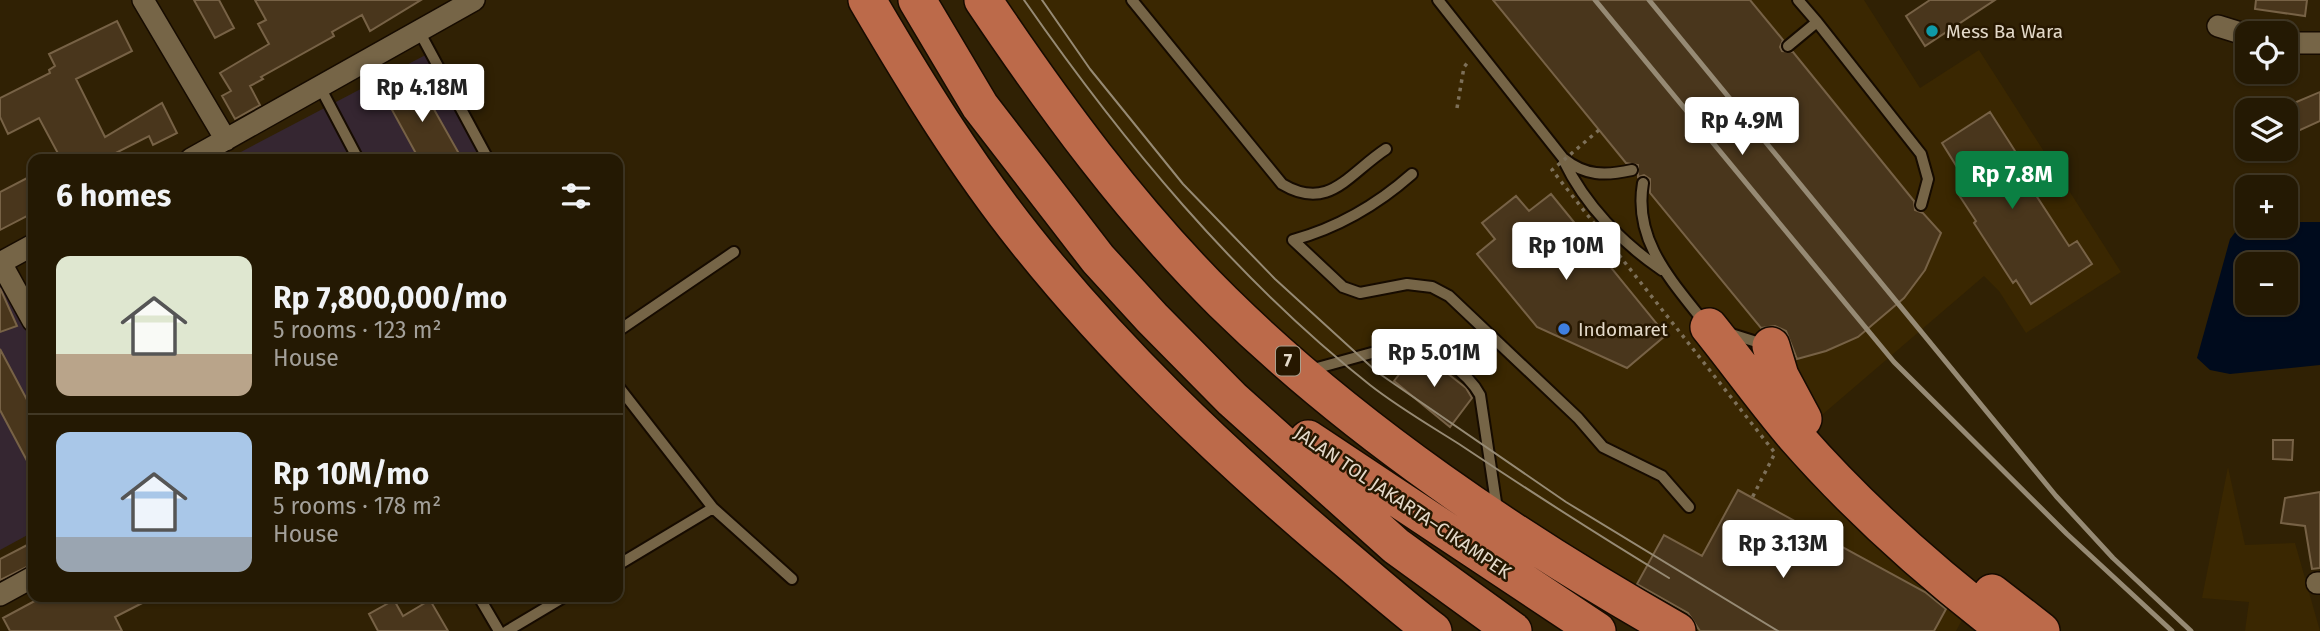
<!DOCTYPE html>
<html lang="en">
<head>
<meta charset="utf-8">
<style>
	body { margin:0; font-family:"Fira Sans",sans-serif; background:#302612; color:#f1f3f6; height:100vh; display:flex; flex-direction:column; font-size:26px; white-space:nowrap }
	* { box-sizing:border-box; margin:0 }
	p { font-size:23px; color:#a3a09a }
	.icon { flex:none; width:38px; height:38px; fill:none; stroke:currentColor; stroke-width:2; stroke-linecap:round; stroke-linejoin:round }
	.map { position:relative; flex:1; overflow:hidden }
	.sheet { position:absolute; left:28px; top:154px; width:595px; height:448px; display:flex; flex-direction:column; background:#241903; border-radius:14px; box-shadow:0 2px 5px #0004,0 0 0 2px #413825 }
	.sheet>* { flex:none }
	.tools { position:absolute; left:2235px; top:21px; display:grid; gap:14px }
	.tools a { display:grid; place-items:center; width:63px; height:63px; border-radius:14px; background:#241903; box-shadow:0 2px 5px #0004,0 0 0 2px #413825; font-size:35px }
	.price { position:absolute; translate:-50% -60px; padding:0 16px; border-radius:7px; background:#fff; color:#222; font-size:23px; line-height:46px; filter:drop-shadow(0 2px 4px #0008) }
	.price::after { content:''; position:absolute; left:50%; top:42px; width:21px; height:16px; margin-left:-10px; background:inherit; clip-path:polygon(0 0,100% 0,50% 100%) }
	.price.selected { background:#0b8043; color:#fff }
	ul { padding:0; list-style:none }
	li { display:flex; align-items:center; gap:21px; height:175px; padding:0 28px }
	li+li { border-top:2px solid #413825 }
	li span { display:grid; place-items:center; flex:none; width:196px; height:140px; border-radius:14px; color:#555 }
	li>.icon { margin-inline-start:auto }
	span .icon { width:84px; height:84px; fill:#fffc; stroke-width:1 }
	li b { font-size:30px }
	h2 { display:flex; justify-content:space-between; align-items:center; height:84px; padding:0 28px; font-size:30px }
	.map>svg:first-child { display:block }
</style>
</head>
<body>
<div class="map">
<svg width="2320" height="631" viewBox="0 0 2320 631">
	<rect width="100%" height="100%" fill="#302104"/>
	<!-- built -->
	<path fill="#3a2701" d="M983,0H1864L1920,88L1979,50L2121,272L2026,333L1999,291L1984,276L1808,427L1971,604L1956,631H1677L1499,521L1480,395L1421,344L1300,372Z
		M2228,467L2245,545L2295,543L2320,631H2245L2249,602L2202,598Z"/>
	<!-- education -->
	<path fill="#352631" d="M435,50L492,159H242L239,153Z
		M4,276L33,334V532L0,550V278Z"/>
	<!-- water -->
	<path fill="#000b1d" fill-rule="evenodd" d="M2286,222H2320V365L2230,374L2210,370L2197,358L2230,239L2240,226H2286ZM2247,264H2286V303H2247Z"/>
	<!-- building -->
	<path fill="#49361c" stroke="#776246" stroke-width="2" d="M194,0H219L234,28L215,38Z
		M255,0H421L370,31L362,15L332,32L334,36L261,77L263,79L250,86L260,105L235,119L222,96L231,91L220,73L269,44L258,24L266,20Z
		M1493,0H1750L1783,40L1780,47L1782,51L1793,52L1914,201L1915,210L1923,213L1941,233L1925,270L1904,298L1858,337L1826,351L1797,359L1786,331L1775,326L1761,328L1650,193V179L1644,175L1638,177V165L1626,163Z
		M1930,0H1995L1925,46L1906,16Z
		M2256,0H2307L2305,16L2255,9Z
		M117,21L132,51L76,79L105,137L162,103L177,133L153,145L149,136L104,159H61L39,118L8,134L0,117V98L50,73L49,70L55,66L49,54Z
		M418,81L462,159H419L386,99Z
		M2320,92V121L2298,131L2287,106Z
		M1990,112L2033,179L2028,183L2069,246L2077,241L2092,264L2031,304L2016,280L2013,283L1974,223L1976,221L1959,195L1970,188L1942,143Z
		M33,175V213L0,230V192Z
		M1551,194L1666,335L1627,368L1537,327L1477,254L1495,239L1482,223L1516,196L1529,211Z
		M0,288L17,326L0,332Z
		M0,349L33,411V472L0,410Z
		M1416,353L1428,358L1466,388L1472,398L1450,427L1394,381Z
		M2273,440H2293L2292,460L2273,459Z
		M1738,490L1925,592L1946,609L1934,631H1700L1688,613L1637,584L1664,535L1702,556Z
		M2320,492V568L2312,569L2305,526L2281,523L2285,498Z
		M33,542V564L0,580V559Z
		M42,597H154L115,617L122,631H10L3,618Z
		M394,600L403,616L430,600L448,631H378L369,614Z"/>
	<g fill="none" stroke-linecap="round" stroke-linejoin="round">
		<!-- lane casing -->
		<g stroke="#160b00" stroke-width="14">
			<path id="lane" d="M1132,0L1282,184C1329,212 1348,174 1386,149
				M1438,0L1563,158C1585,176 1605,176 1632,170
				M1817,22L1921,154L1928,179L1921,205
				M419,31L488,159
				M1788,46L1817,22L1798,0
				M320,87L358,159
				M1564,161C1585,205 1622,243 1662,270
				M1643,183C1633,240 1671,280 1704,322
				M1293,240L1343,287L1360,293L1407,284L1432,287L1449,296L1578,418L1603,447L1662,476L1689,507
				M1293,240C1337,228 1378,204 1412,174
				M618,331L734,252
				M1728,333L1766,345
				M1310,370L1408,343C1431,345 1469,374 1480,395L1497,509
				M618,386L713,508L792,579
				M618,565L713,508
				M479,597L499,631
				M507,631L564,597"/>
		</g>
		<!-- street casing -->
		<g stroke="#160b00" stroke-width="24">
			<path id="street" d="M143,0L226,140
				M2218,26L2247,35
				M2286,43H2320
				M191,159L474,0
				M0,263L33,245
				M1,263L33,321
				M2317,583H2320
				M0,595L33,577"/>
		</g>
		<!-- highway casing -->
		<g stroke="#160b00" stroke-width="40">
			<path id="highway" d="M867,0C915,82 966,165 1025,239C1114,351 1218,450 1327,543C1362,572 1396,603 1433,631
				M917,0L980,106L1098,259L1152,318L1232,399L1396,546L1513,631
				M983,0C1055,107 1131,211 1223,302C1352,429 1519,542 1677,631
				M1709,327C1738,363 1765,401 1795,436C1858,508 1931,573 2007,631
				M1771,346L1780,376L1803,419
				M1308,439L1597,631
				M1992,593L2041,631"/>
		</g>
		<!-- path -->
		<path stroke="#7d7059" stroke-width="3.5" stroke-dasharray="3.5 5" stroke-linecap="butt" d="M1457,108L1464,67L1468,62"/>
		<!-- lane -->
		<use href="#lane" stroke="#766547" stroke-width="10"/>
		<!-- street -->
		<use href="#street" stroke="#766547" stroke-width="21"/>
		<!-- highway -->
		<use href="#highway" stroke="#bc6a4a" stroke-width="37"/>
		<!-- tram -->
		<path stroke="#968a74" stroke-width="2" d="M1024,0C1122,141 1235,278 1370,385C1398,407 1429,425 1459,444C1528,490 1598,535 1669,578
			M1042,0L1090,69L1183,184L1275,279L1377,372L1566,502L1778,631"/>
		<!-- rail -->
		<path stroke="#968a74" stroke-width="5" d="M1595,0L1894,362L2067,534L2172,631
			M1649,0L2056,496L2113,558L2191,631"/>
		<!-- path-bridge -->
		<path stroke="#7d7059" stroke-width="3.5" stroke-dasharray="3.5 5" stroke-linecap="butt" d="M1599,130L1552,170L1775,453L1752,498"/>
	</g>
	<!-- markers -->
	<circle fill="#0f9aa8" stroke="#261700" stroke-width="2.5" cx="1932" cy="31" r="7"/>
	<circle fill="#3f7fe0" stroke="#261700" stroke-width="2.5" cx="1564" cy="329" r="7"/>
	<g text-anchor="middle" stroke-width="5" stroke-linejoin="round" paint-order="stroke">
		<!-- shield labels -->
		<rect fill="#261700" stroke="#aa9f8d" stroke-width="2" x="1276" y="346.5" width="24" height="29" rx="5"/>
		<g font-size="18" font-weight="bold" fill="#e3d9c9">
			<text x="1288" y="367">7</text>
		</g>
		<!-- poi labels -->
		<g font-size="19" fill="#e3d9c9" stroke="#261700" text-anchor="start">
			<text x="1946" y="38">Mess Ba Wara</text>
			<text x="1578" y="336">Indomaret</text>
		</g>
		<!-- street labels -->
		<g font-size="19" fill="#e3d9c9" stroke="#261700">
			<text transform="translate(1403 502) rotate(34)" y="7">JALAN TOL JAKARTA–CIKAMPEK</text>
		</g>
	</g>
</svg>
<div class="tools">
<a><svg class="icon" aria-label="locate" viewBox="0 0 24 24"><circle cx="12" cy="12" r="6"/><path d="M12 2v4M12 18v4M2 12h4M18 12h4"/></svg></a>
<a><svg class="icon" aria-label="layers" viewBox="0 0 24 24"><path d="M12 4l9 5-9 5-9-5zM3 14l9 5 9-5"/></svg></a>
<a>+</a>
<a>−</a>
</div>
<b class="price" style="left:422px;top:124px">Rp 4.18M</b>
<b class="price" style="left:1742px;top:157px">Rp 4.9M</b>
<b class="price selected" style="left:2012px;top:211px">Rp 7.8M</b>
<b class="price" style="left:1566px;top:282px">Rp 10M</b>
<b class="price" style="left:1434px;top:389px">Rp 5.01M</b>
<b class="price" style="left:1783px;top:580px">Rp 3.13M</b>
<section class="sheet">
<h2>6 homes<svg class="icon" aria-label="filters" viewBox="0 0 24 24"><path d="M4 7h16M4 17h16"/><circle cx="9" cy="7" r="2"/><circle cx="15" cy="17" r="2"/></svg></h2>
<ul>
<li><span style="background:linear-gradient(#dfe7d0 70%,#b9a48a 0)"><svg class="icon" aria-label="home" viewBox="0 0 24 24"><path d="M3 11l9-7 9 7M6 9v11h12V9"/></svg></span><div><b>Rp 7,800,000/mo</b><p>5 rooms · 123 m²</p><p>House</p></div></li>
<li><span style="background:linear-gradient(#a9c7e8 75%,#9aa5b1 0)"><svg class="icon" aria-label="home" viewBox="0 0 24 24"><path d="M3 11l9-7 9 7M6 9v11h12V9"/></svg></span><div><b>Rp 10M/mo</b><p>5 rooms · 178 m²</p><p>House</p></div></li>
</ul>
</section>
</div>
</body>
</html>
